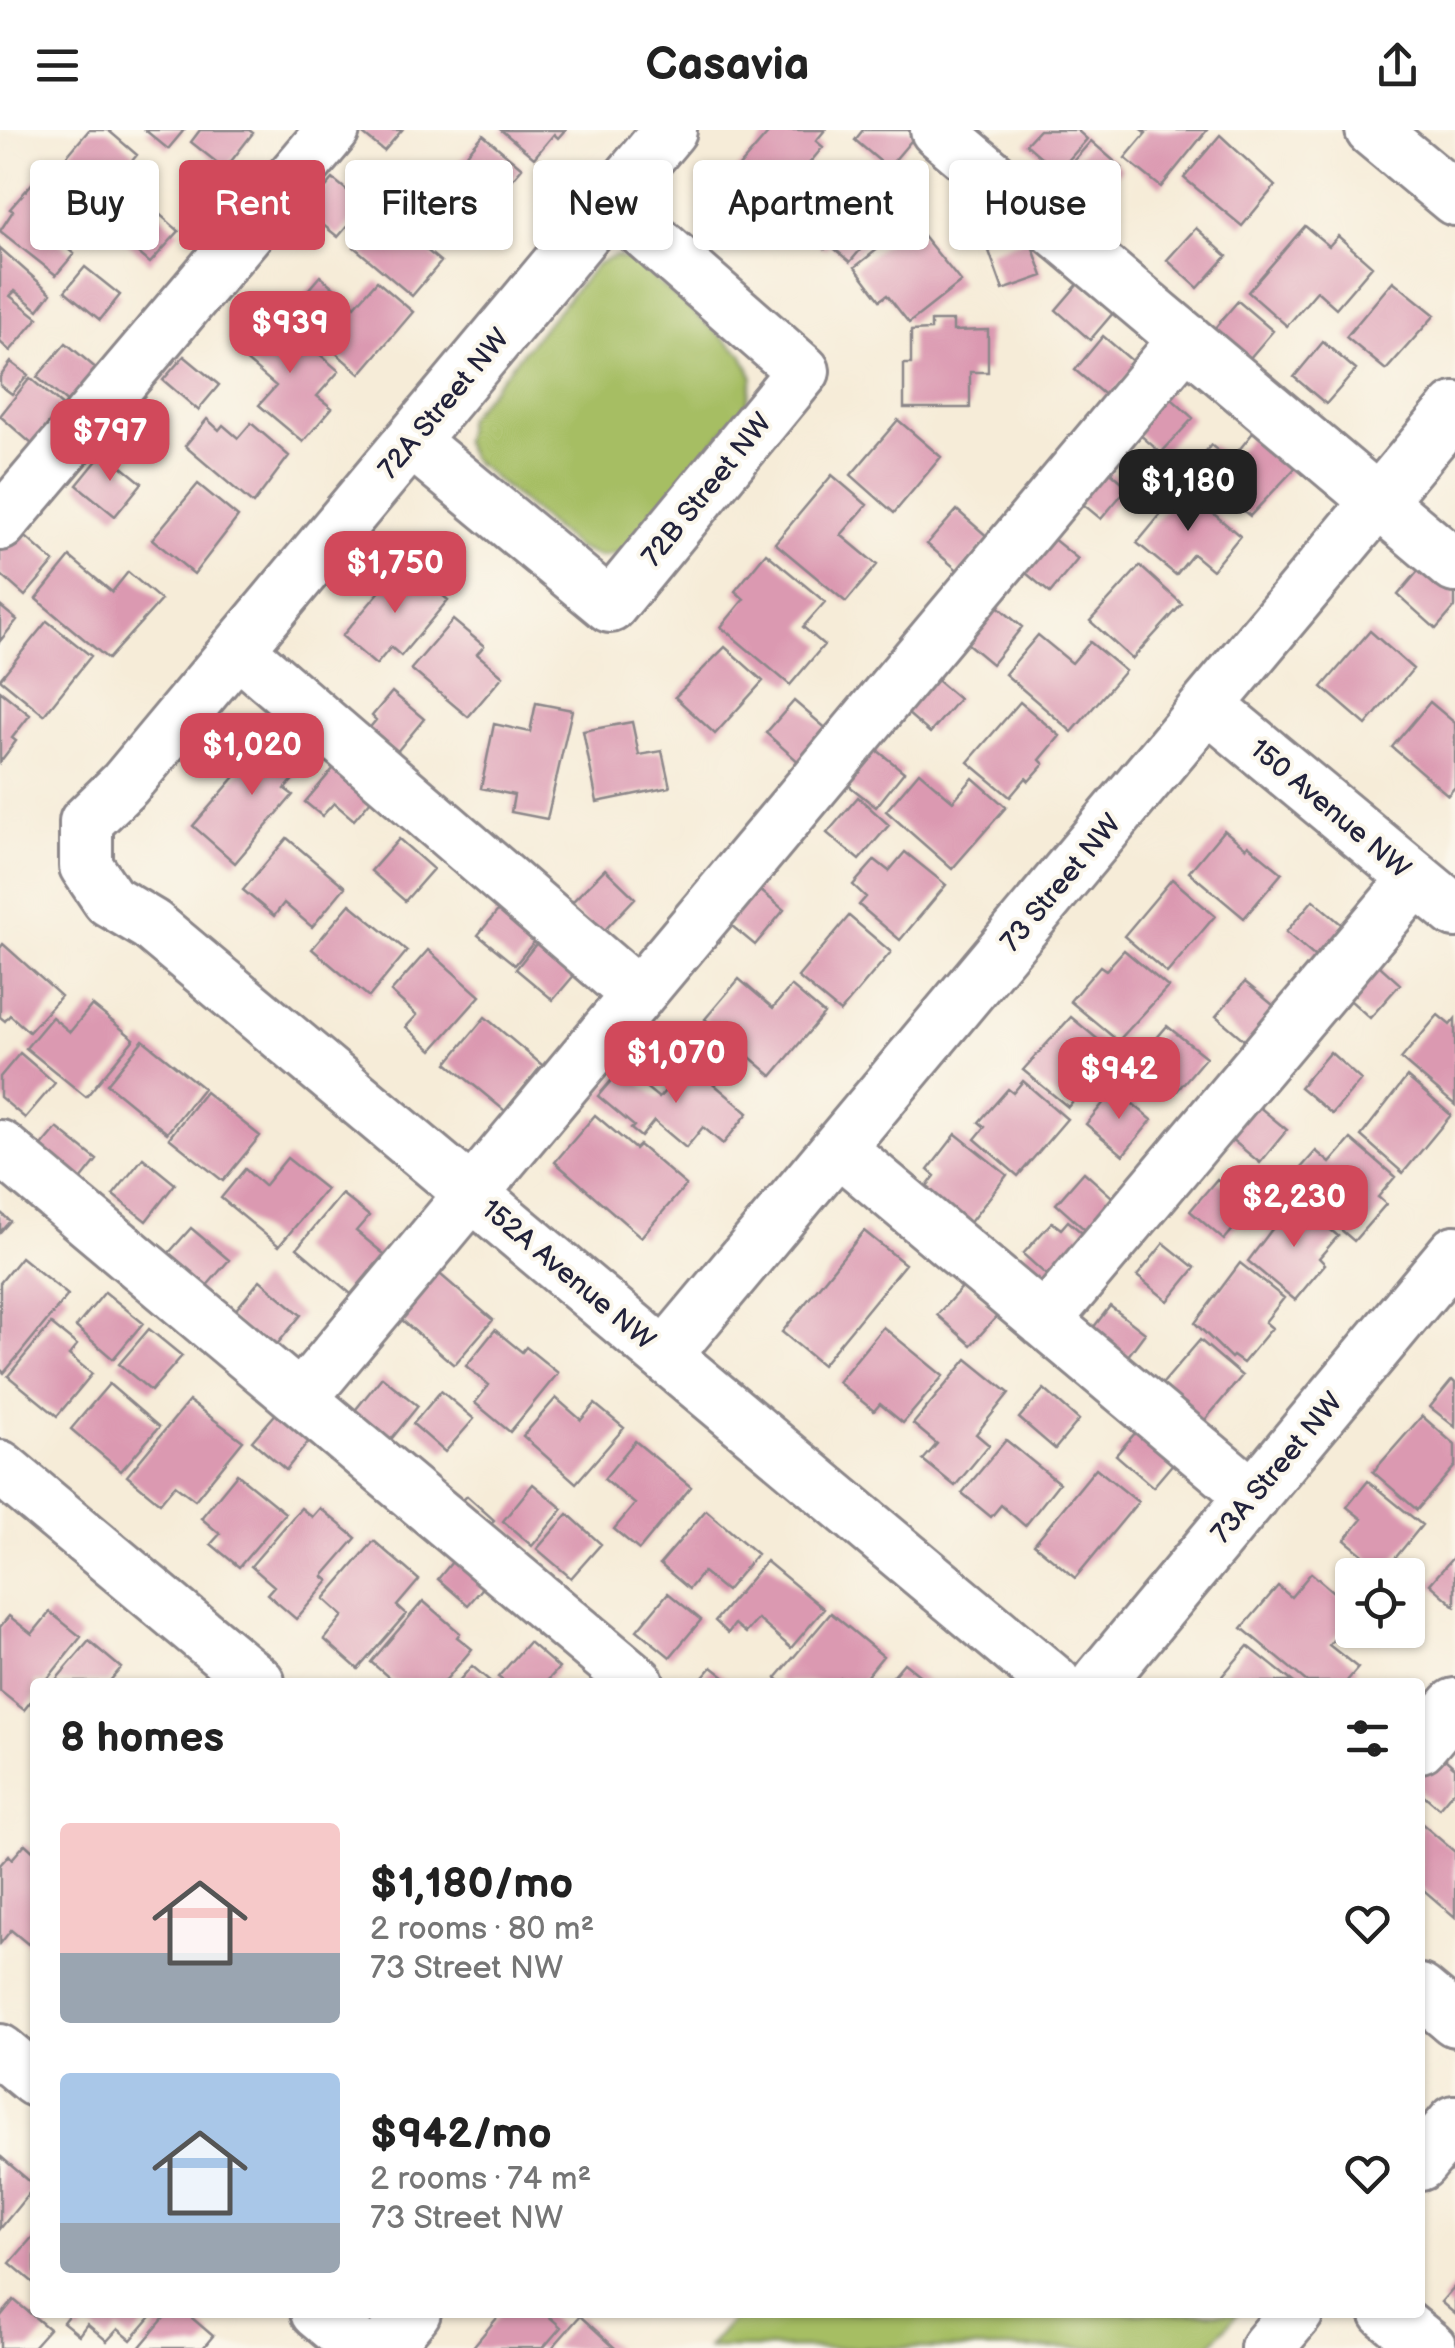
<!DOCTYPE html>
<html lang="en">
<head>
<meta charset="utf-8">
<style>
	body { margin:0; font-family:"Balsamiq Sans",sans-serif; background:#f6f6f6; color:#222; height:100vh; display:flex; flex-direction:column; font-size:38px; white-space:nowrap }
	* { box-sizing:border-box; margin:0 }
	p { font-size:32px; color:#767676 }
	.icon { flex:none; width:55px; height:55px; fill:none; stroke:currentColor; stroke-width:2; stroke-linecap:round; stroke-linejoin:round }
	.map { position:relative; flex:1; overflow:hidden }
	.details { position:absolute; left:30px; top:1548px; width:1395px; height:640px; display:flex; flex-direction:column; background:#fff; border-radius:10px; box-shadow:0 2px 8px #0004 }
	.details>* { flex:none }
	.hud { position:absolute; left:30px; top:30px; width:1395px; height:90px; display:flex; gap:20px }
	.buttons { position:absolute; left:1335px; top:1428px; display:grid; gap:20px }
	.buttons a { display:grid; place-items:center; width:90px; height:90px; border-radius:10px; background:#fff; box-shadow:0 2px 8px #0004; font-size:50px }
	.price { position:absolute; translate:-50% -85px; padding:0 22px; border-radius:20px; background:#d1495b; color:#fff; font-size:32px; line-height:65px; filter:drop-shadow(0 2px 5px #0008) }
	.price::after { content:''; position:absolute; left:50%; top:60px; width:30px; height:22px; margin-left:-15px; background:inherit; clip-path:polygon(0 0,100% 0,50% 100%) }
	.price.on { background:#222; color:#fff }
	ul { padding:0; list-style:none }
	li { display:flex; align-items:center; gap:30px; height:250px; padding:0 30px }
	li span { display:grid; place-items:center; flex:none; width:280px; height:200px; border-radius:10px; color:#555 }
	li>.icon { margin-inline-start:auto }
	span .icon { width:120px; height:120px; fill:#fffc; stroke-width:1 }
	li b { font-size:42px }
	h2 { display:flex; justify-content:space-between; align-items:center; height:120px; padding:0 30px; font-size:42px }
	.tag { padding:0 35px; border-radius:10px; background:#fff; box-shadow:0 2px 8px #0004; font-size:35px; line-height:90px }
	.tag.on { background:#d1495b; color:#fff }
	header { display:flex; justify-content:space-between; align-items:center; height:130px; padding:0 30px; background:#fff; font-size:45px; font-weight:700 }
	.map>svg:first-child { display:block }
</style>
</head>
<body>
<header><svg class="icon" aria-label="menu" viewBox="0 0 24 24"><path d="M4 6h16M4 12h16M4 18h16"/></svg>Casavia<svg class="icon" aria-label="share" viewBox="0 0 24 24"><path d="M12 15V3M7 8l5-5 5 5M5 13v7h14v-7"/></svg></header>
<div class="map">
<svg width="1455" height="2218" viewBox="0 0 1455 2218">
	<rect width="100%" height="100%" fill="#fbf7ec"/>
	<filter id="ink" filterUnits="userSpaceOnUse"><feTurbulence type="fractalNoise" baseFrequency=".01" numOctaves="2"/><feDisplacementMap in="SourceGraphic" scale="20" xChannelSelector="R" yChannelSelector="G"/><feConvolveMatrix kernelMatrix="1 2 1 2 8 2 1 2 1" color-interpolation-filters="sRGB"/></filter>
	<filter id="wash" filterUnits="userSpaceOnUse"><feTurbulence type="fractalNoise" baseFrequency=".0048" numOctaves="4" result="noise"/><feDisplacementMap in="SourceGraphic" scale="40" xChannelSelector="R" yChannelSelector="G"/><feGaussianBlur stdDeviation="2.25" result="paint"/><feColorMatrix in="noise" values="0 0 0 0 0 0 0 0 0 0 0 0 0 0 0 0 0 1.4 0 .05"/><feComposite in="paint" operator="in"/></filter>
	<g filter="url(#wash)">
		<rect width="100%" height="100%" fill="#f6ecd8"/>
		<!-- green -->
		<path fill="#a6be63" stroke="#64704f" stroke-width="2.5" d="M616,126L633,131L742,224L753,247L747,273L624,422L599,427L577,418L471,329L463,312L467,288L597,134Z
			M738,2183V2182L1238,2183L1208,2218H708Z"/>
		<g id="blocks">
			<!-- building -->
			<path fill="#db99b1" d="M89,0H108L137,25L90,81L50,46Z
				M145,0H184L168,19Z
				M200,0H249L253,3L225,39L191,12Z
				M358,0H402L384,21Z
				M501,0H565L558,8L554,4L534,28Z
				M771,0H825L816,11L823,17L765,86L726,52Z
				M863,0H910L916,5L888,38L855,10Z
				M1039,0H1077L1087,9L1058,42L1026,14Z
				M1142,0H1207L1161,57L1125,28L1146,3Z
				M483,5L522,38L473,96L434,62Z
				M1220,5L1275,56L1242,96L1184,48Z
				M1091,11L1122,38L1093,72L1062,44Z
				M832,39L888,87L850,132L829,114L825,119L789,88Z
				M36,49L79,86L58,111L74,124L56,145L0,101L13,81L10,79Z
				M333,49L365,75L338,107L306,81Z
				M404,59L444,94L424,118L441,132L412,166L354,117Z
				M143,70L179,101L150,133L115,103Z
				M912,92L961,152L909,193L887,165L880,170L855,137Z
				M1305,96L1329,116L1338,106L1372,136L1336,178L1317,161L1287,196L1248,162Z
				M1196,98L1227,126L1198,158L1167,130Z
				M1029,107L1043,146L1003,160L989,121Z
				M0,118L51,163L38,180L15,161L10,166L38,188L10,221L0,212Z
				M85,137L120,165L100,190L65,161Z
				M320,146L355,176L377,151L413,182L360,244L289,182Z
				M1393,151L1435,185L1386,240L1346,207Z
				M1079,153L1113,183L1090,210L1056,180Z
				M1238,171L1273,201L1243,236L1208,206Z
				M271,182L339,241L317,266L332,278L303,312L259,275L276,256L236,222Z
				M931,191H953V201L988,200V242H970V278H904V234H911V201L931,200Z
				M1103,206L1137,235L1108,268L1075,240Z
				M1323,212L1356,240L1326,274L1294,247Z
				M66,213L98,240L69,274L37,247Z
				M184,226L219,255L198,280L163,250Z
				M11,232L28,245L12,264L0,255V247Z
				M30,248L65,278L33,315L0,286Z
				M1163,261L1193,288L1161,323L1131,297Z
				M207,289L219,300L223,295L238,308L251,293L289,326L253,374L185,316Z
				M898,290L941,327L894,383L851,345Z
				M1256,299L1299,334L1250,386L1192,338L1211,315L1230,331Z
				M104,322L142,353L115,386L77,355Z
				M1100,333L1128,357L1101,389L1073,366Z
				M832,345L867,375L841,405L877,435L846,472L775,413Z
				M198,354L238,387L194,444L152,409Z
				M1191,355L1202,364L1197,370L1240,406L1212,440L1193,424L1176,445L1137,413L1182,359L1186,362Z
				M957,380L990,409L961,443L927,414Z
				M10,393L54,432L25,466L0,444V405Z
				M1042,400L1078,429L1050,463L1014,433Z
				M766,423L825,472L803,497L824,515L790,555L721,497L744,469L735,461Z
				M70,427L112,462L128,442L161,470L108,529L36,469Z
				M404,433L448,470L401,526L391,517L376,535L342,506Z
				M1424,434L1455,461V477L1436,499L1398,465Z
				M1140,436L1182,474L1132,529L1090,491Z
				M987,467L1022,497L992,534L956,504Z
				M0,476L17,490L0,511Z
				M453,490L484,516L477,524L503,546L468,587L411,539Z
				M47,491L91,526L44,585L0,549Z
				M1370,501L1413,539L1366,595L1322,557Z
				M1038,505L1072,533L1090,512L1125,541L1072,602L1005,544Z
				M725,517L763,551L715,604L675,567Z
				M926,541L959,569L930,603L898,575Z
				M0,561L30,585L12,608L16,611L0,632Z
				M392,562L424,589L395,624L367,601L376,590L372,586Z
				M794,571L829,601L801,634L766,603Z
				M1020,572L1060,606L1040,630L1044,634L1029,651L1026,648L1010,667L968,632Z
				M1430,572L1455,593V657L1448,665L1392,617Z
				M536,573L572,580L547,689L511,682L514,665L481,658L494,594L530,602Z
				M632,592L639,625L662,621L670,657L597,672L583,601Z
				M274,601L309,631L285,659L293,665L235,733L193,696Z
				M867,612L904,642L876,677L838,647Z
				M345,625L382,657L354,690L334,673L322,686L305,672Z
				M919,642L953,671L973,648L1006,677L952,739L886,681Z
				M858,667L889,695L859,730L827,703Z
				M1224,700L1246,718L1248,715L1282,743L1244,788L1189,742Z
				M287,708L345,757L312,797L284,773L274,786L243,760Z
				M399,709L433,739L405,771L371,741Z
				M905,722L946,755L900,810L859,775L866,767L853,755L875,730L889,741Z
				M605,739L635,768L600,805L568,776Z
				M1172,749L1215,786L1167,843L1124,806Z
				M749,751L784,780L755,815L720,786Z
				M1313,770L1348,800L1321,832L1286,802Z
				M505,772L542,802L515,835L478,805Z
				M350,774L407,821L369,867L312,819Z
				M849,786L891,822L840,882L798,847Z
				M544,804L582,836L553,870L516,839Z
				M3,814L61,866L29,902L10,885L5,891L0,887V818Z
				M428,820L480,866L432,920L406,897L417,885L391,862Z
				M1124,820L1168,857L1118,911L1070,871L1100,836L1106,840Z
				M1372,829L1400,854L1370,888L1342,863Z
				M739,849L773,878L791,856L824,884L772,946L705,889Z
				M1245,852L1279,880L1250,915L1216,886Z
				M92,875L134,909L86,967L26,918L52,887L70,902Z
				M1438,885L1450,895L1455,889V975L1401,929Z
				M485,887L542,935L505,981L447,933Z
				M1071,887L1113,922L1068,977L1023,940Z
				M1167,896L1206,927L1176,962L1138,930Z
				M143,910L203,958L167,1003L107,954Z
				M1330,922L1361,950L1332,984L1300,957Z
				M20,923L55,953L25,988L0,967V947Z
				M689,933L748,983L723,1014L703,997L686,1018L654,991L641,1007L631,999L634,996L598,966L622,938L659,968Z
				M1407,947L1451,985L1403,1043L1361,1006Z
				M1023,951L1067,989L1018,1046L975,1009L985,997L979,992L1008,959L1013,963Z
				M1115,959L1152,990L1123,1025L1086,994Z
				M205,962L260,1006L223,1051L169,1008Z
				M1252,971L1287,1000L1260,1033L1224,1003Z
				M595,985L635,1019L639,1015L686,1055L641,1107L555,1032Z
				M57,998L97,1030L73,1060L33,1027Z
				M956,1004L1007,1045L961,1104L917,1069L935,1046L928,1040Z
				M1351,1009L1395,1047L1378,1067L1386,1074L1354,1111L1301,1065L1314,1050L1300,1039L1316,1021L1330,1033Z
				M143,1028L175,1054L146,1091L113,1065Z
				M287,1028L326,1059L279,1116L221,1068L245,1039L264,1056Z
				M1084,1042L1120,1074L1092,1106L1056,1074Z
				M1217,1049L1251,1078L1224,1110L1190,1081Z
				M342,1064L369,1086L356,1101L384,1124L351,1164L297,1118Z
				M1294,1070L1338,1106L1319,1128L1325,1134L1295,1170L1248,1131Z
				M0,1082L10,1091L0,1102Z
				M1068,1091L1088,1108L1053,1151L1023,1124L1052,1092L1061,1099Z
				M191,1098L229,1130L198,1166L160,1133Z
				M864,1101L905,1134L822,1235L782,1202Z
				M1164,1113L1195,1138L1168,1171L1137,1146Z
				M21,1127L68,1165L4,1243L0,1239V1153Z
				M1240,1133L1284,1168L1265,1192L1272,1198L1243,1233L1233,1226L1231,1228L1195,1193Z
				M434,1139L493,1190L454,1235L395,1184Z
				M260,1150L301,1185L270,1223L229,1188Z
				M965,1154L999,1184L971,1215L937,1185Z
				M105,1162L143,1193L113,1229L76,1197Z
				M1110,1176L1145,1203L1119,1238L1083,1211Z
				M51,1194L77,1215L69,1225L92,1244L57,1286L8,1246Z
				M883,1197L943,1246L903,1293L880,1274L874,1281L838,1252Z
				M149,1199L182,1226L151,1261L119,1234Z
				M495,1200L522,1222L526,1217L558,1243L510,1302L475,1273L489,1255L466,1236Z
				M1200,1210L1242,1246L1194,1303L1151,1267Z
				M967,1229L1009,1263L976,1304L989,1315L955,1356L923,1330L937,1314L913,1294Z
				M382,1247L418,1276L384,1318L348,1289Z
				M1452,1250L1455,1253V1297L1430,1277Z
				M109,1254L159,1297L121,1341L71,1299Z
				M1044,1259L1079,1290L1055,1319L1019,1288Z
				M441,1261L474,1289L445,1322L413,1294Z
				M556,1268L581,1290L595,1274L624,1298L576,1353L523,1306Z
				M189,1271L243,1311L195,1370L175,1355L160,1373L127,1346Z
				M280,1279L313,1306L286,1340L252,1311Z
				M1422,1286L1455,1315V1336L1417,1380L1373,1342Z
				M1144,1293L1181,1324L1153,1357L1116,1325Z
				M1006,1310L1059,1353L1025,1396L1001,1375L991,1387L962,1363Z
				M635,1311L691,1357L639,1420L614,1399L635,1374L604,1349Z
				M1096,1338L1138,1372L1075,1448L1034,1414Z
				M237,1344L285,1383L239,1437L211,1414L220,1404L201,1388Z
				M1368,1351L1422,1395L1384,1442L1345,1410L1362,1389L1347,1377Z
				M533,1354L563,1379L532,1416L503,1391Z
				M467,1366L494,1390L482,1403L454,1380Z
				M301,1378L312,1387L320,1378L356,1408L323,1446L329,1451L296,1489L267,1464L274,1456L251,1436Z
				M706,1380L757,1424L726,1461L703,1442L689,1459L660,1434Z
				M568,1384L601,1414L571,1448L537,1419Z
				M374,1411L419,1450L397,1476L406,1484L358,1539L324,1509L343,1486L324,1469Z
				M1455,1425V1476L1430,1454Z
				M457,1426L488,1452L468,1475L438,1449Z
				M766,1431L824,1479L791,1518L758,1489L746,1503L735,1494L728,1503L715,1491Z
				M1311,1443L1352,1478V1487L1329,1515L1358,1538L1346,1552H1307L1242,1498L1278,1456L1291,1467Z
				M668,1463L701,1490L670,1527L637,1500Z
				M423,1471L460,1503L457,1507L472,1519L444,1552H394L371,1532Z
				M50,1482L81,1507L45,1552H35V1566L24,1580L0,1561V1497L9,1486L32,1504Z
				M831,1483L883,1526L862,1552H846L841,1548L838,1552H781L776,1548Z
				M89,1511L121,1538L109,1552H54Z
				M529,1512L559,1538L546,1552H505L498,1547Z
				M1248,1516L1293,1552H1217Z
				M904,1533L928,1552H888Z
				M472,1536L491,1552H458Z
				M712,1537L731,1552H699Z
				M1436,1621L1455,1638V1659L1439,1678L1420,1662V1640Z
				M1420,1692L1455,1722V1787L1420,1757Z
				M25,1714L35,1723V1807L28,1814L11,1800L0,1814V1735L9,1725L12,1729Z
				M0,2026L35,2056L0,2099Z
				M35,2104V2154L10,2133Z
				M1455,2156V2184L1441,2172Z
				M14,2170L49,2199L32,2218H0V2187Z
				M71,2182H155L131,2210L118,2199L107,2211L87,2194L79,2205L63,2192Z
				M169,2182H185L213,2206L203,2218H139Z
				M502,2182H544L561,2197L543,2218H472Z
				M580,2186L615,2218H552Z"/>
		</g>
	</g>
	<g filter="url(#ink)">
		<use href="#blocks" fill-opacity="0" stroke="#8c878a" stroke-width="2.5"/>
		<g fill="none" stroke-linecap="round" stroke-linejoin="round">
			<!-- minor casing -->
			<g stroke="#8c878a" stroke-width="58">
				<path id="minor" d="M670,0L125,654L86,692V736L109,770L151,795L1054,1552
					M937,0L1455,436
					M1372,0L1455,69
					M411,311L610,476L803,241L610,72
					M0,394L333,0
					M237,519L638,865
					M1208,576L1455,781
					M0,1017L637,1552
					M838,1018L1253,1366
					M1044,1191L1416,749
					M665,1225L1455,279
					M300,1269L1186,209
					M0,1337L258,1552
					M1098,1552L1455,1122
					M1420,1616L1455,1575
					M1420,1861L1455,1890
					M0,1921L35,1950
					M1420,2034L1455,1992
					M317,2182L360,2218
					M1386,2182L1430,2218
					M384,2218L414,2182
					M1267,2218L1297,2182"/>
			</g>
			<!-- minor -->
			<use href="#minor" stroke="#fff" stroke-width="52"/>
		</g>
	</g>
	<g text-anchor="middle" stroke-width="8" stroke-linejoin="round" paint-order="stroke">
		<!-- street labels -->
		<g font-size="28" fill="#22223b" stroke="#fbf7ec">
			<text transform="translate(443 273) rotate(-50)" y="10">72A Street NW</text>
			<text transform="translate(706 359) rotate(-51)" y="10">72B Street NW</text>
			<text transform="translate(1331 678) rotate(40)" y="10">150 Avenue NW</text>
			<text transform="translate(1060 752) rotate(-50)" y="10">73 Street NW</text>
			<text transform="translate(569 1144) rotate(40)" y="10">152A Avenue NW</text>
			<text transform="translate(1276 1337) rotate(-50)" y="10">73A Street NW</text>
		</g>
	</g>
</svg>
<div class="buttons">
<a><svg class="icon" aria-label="locate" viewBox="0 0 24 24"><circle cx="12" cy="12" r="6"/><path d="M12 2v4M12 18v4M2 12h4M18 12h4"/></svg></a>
</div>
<b class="price" style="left:290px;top:246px">$939</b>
<b class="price" style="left:110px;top:354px">$797</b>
<b class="price on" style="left:1188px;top:404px">$1,180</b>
<b class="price" style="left:395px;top:486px">$1,750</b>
<b class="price" style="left:252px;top:668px">$1,020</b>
<b class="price" style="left:676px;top:976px">$1,070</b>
<b class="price" style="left:1119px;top:992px">$942</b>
<b class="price" style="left:1294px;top:1120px">$2,230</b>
<div class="hud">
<a class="tag">Buy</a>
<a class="tag on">Rent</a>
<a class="tag">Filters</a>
<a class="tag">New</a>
<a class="tag">Apartment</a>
<a class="tag">House</a>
</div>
<section class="details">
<h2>8 homes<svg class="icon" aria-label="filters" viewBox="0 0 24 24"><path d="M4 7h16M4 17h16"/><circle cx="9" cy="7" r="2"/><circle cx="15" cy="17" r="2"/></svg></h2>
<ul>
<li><span style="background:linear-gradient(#f6c9c9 65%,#9aa5b1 0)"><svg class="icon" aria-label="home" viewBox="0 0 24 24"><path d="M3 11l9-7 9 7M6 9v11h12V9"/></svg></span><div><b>$1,180/mo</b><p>2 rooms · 80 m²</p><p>73 Street NW</p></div><svg class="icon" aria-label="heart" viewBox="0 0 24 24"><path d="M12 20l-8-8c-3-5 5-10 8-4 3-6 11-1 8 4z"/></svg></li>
<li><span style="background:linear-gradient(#a9c7e8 75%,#9aa5b1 0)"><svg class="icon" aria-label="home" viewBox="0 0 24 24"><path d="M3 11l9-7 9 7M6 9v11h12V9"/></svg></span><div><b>$942/mo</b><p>2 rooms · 74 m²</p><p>73 Street NW</p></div><svg class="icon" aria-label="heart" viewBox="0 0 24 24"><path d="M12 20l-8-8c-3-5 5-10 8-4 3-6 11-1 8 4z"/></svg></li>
</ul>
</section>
</div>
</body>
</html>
